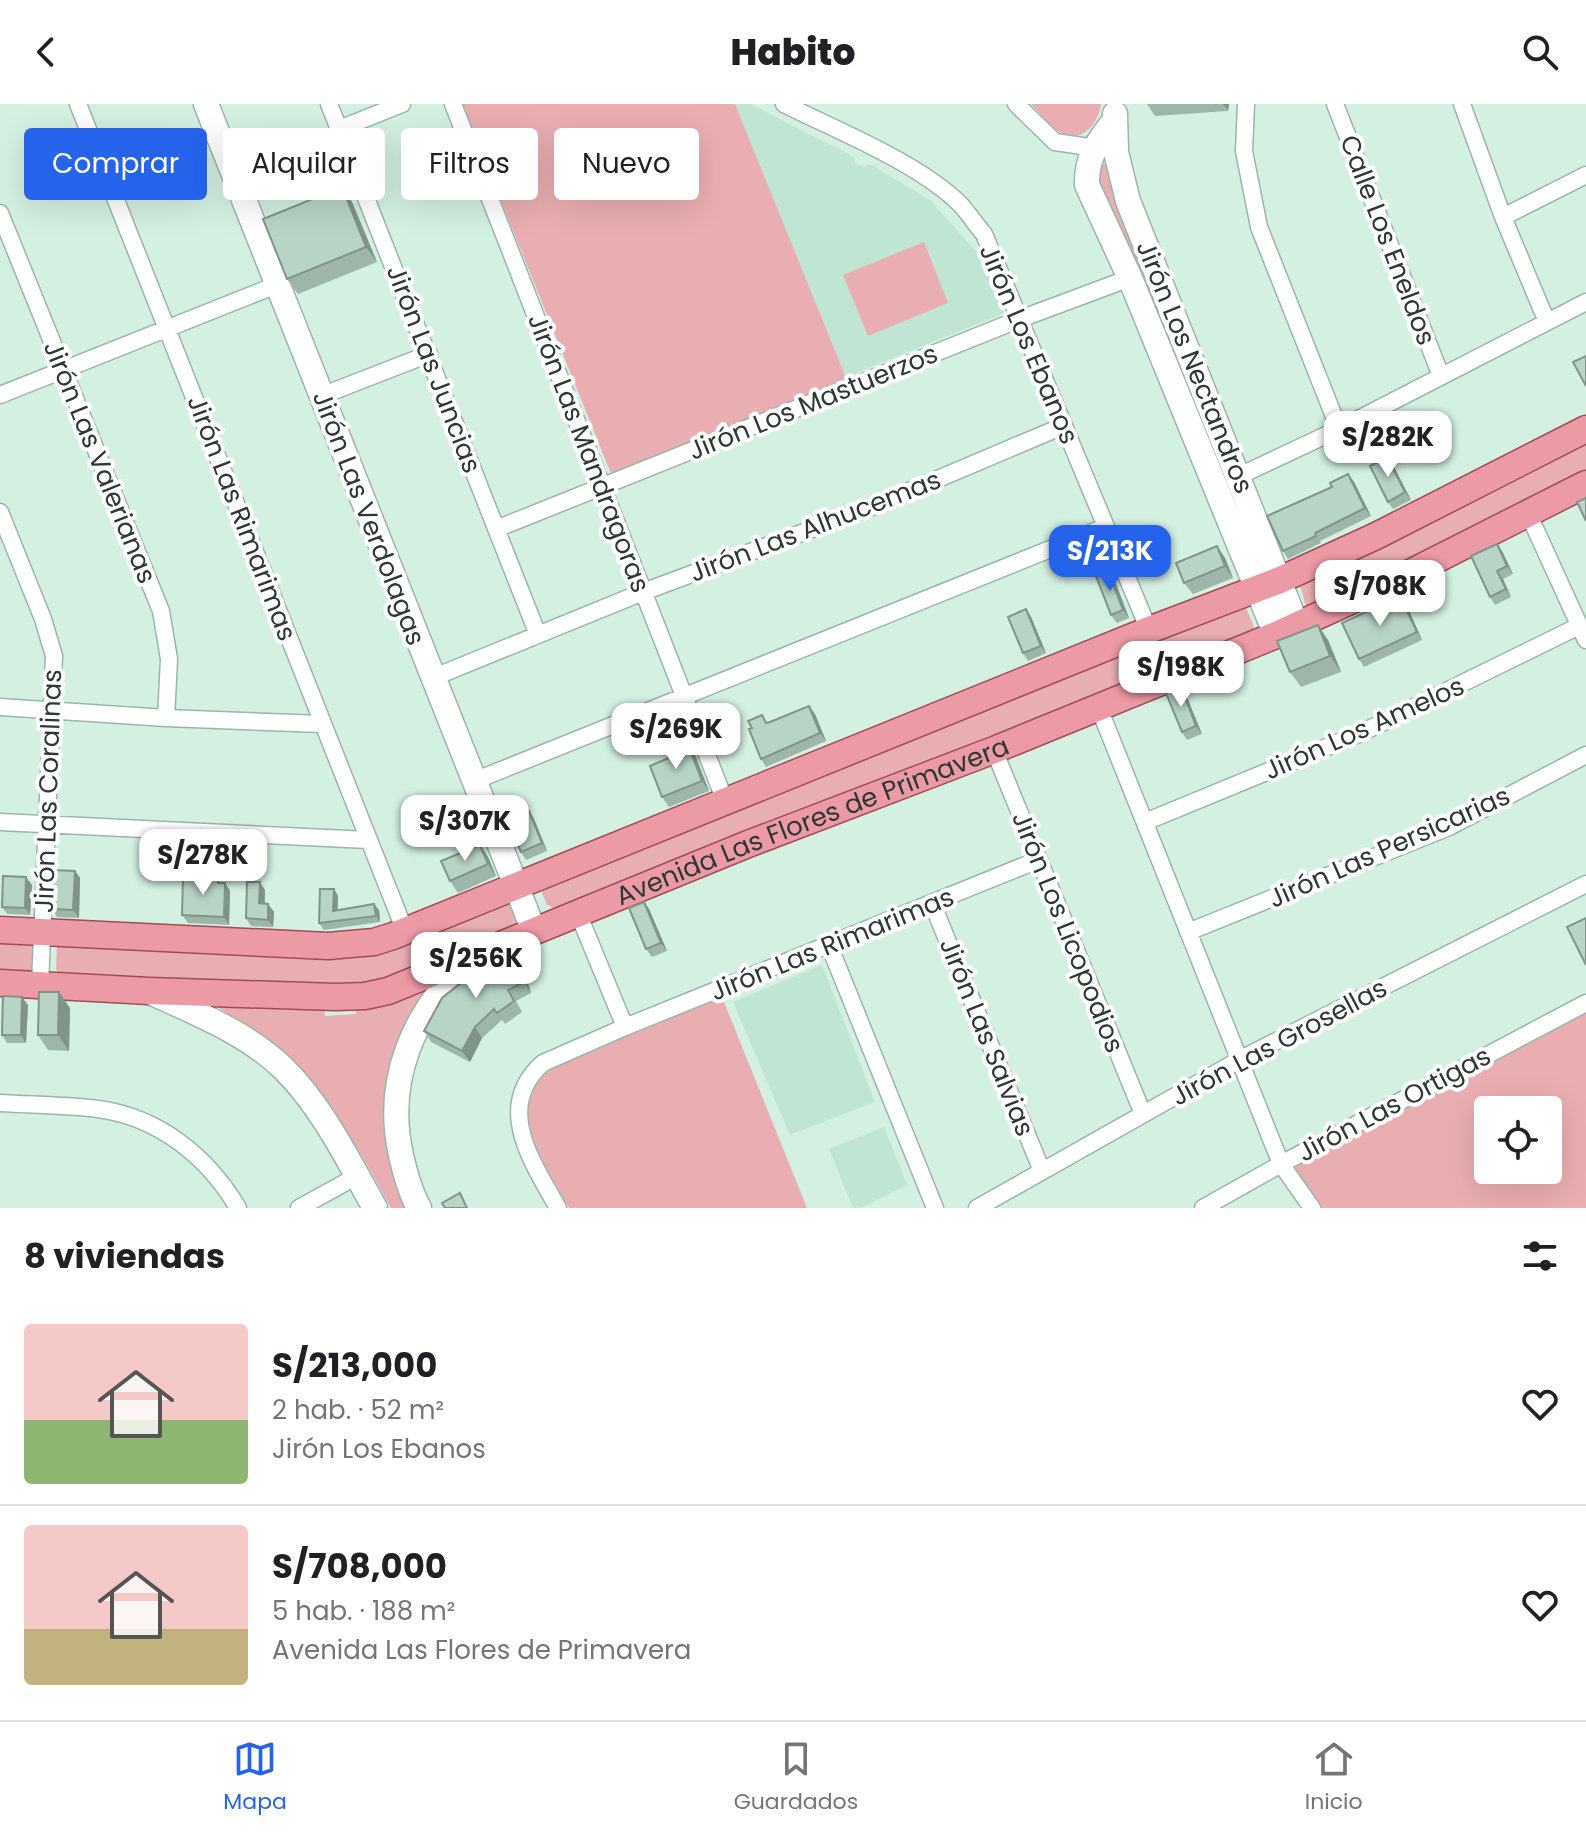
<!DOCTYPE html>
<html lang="es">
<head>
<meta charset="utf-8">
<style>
	body { margin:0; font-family:Poppins,sans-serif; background:#f6f6f6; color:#202124; height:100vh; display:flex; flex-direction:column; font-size:30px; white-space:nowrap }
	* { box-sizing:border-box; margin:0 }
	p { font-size:26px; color:#757577 }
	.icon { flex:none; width:44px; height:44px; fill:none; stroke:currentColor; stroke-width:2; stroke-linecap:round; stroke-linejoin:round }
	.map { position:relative; height:1104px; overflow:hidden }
	.details { display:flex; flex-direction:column; background:#fff; flex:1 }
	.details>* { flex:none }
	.guide { position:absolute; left:24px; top:24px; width:800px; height:72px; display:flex; gap:16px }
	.fabs { position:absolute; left:1474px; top:992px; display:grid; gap:16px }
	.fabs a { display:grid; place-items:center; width:88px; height:88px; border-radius:8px; background:#fff; box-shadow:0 8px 32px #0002; font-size:40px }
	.price { position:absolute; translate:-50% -68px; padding:0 18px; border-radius:16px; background:#fff; color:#222; font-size:26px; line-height:52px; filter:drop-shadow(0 2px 4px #0008) }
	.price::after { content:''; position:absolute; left:50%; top:48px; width:24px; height:18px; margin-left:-12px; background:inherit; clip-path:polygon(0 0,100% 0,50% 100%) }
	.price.selected { background:#2563eb; color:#fff }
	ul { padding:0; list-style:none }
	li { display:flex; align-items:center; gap:24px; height:200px; padding:0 24px }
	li+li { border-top:2px solid #e0e0e0 }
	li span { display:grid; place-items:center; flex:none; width:224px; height:160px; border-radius:8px; color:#555 }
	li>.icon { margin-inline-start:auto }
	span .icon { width:96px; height:96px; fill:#fffc; stroke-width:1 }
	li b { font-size:34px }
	h2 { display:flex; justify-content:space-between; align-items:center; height:96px; padding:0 24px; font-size:34px }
	.chip { padding:0 28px; border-radius:8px; background:#fff; box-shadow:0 8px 32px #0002; font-size:28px; line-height:72px }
	.chip.selected { background:#2563eb; color:#fff }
	header { display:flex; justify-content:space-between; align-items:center; height:104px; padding:0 24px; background:#fff; font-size:36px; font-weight:800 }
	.tab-bar { display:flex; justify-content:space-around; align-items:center; height:112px; border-top:2px solid #e0e0e0; background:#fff; font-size:22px; color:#757577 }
	.tab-bar a { display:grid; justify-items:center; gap:4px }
	.tab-bar .selected { color:#2563eb }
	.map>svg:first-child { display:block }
</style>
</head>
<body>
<header><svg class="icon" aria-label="back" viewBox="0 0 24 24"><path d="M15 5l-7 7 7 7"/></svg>Habito<svg class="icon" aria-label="search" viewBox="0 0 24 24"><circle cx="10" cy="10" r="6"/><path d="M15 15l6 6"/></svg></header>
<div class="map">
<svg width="1586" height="1104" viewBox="0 0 1586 1104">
	<rect width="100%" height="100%" fill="#d3f0e1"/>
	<!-- built -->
	<path fill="#c1e5d3" d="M735,0H751L854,53L855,59L864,63L870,60L930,96L980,152L1004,209L846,273Z
		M822,861L875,998L790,1031L733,898Z
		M884,1023L907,1081L861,1104H853L829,1045Z"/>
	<!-- green -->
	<path fill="#e9aeb1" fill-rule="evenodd" d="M462,0H735L847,276L612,372Z
		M1031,0H1101C1099,17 1085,37 1066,31C1053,27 1040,9 1031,0Z
		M1097,59L1106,60L1110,65L1267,460L1260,467L1095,69Z
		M924,138L948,199L868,232L843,171Z
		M1586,335V371L1316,505L1306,503L1301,484L1302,476Z
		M1245,501L1254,523L1253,528L559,806L547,801L542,789L543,783Z
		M500,796L512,799L517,817L516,823L399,873L352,883L59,869L56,865L57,840L329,849Z
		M0,834L36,836L34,867L0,866Z
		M429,884L402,930L410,1104H391C359,1046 328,987 276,944C257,929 235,915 215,901L324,906L325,912L356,910L355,904Z
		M722,893L807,1104H569C542,1056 493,993 564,958Z
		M1586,906V1104H1322L1296,1067L1295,1058ZM1488,1006H1548V1066H1488Z"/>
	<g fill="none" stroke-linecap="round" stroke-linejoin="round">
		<!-- street casing -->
		<g stroke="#9bb6a8" stroke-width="19">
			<path id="street" d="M78,0L405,827
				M329,0L538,531
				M453,0L725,697
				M784,0C838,27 919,59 961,101C969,110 976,121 984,130L1149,526
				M1016,0L1055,38L1103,45
				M1246,0L1244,47L1259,123L1339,325
				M1335,0L1441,272
				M1462,0L1503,113L1547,218
				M339,25L402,0
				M0,109L161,507L169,555L166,614
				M1503,113L1586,71
				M0,291L279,180
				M321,292L429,250
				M1239,372L1339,325L1586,198
				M0,408L43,515L54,552L40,881
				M1528,409L1586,536
				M496,425L1020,215L1130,174
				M432,574L643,488L874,402L1063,322
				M0,603L166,614L322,620
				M1099,604L1281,1060L1312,1104
				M994,646L1143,1010
				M474,677L1105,423
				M0,718L368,736
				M1145,718L1361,629L1579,522
				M932,799L1042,1067
				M578,809L625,923
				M1188,828L1449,723L1586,651
				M829,841L935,1104
				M0,999C32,1001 66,1001 98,1005C159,1013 208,1053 238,1104
				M299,1104L357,1072
				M558,1104C533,1059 493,1003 543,959L625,923L1038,756
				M977,1104L1241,955L1586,780
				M1203,1104L1281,1060L1586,899"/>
		</g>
		<!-- secondary casing -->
		<g stroke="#9bb6a8" stroke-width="27">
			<path id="secondary" d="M206,0L534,827
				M1115,10L1116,48L1128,97L1297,522
				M1115,16C1098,37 1086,53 1087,81L1130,174L1276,531
				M150,888C196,909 247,929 284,965C323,1004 348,1056 375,1104
				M419,1104C410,1088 405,1069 401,1051C384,975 414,909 468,856"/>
		</g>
		<!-- primary casing -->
		<g stroke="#a14c56" stroke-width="29">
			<g id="primary">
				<path d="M0,826L328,842L374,838L393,832L1149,526L1280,476L1376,432L1586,325"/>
				<path id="s1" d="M0,879L149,887L336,893L365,892L388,887L748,740L994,646L1276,531L1398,475L1586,380"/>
			</g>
		</g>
		<!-- street -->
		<use href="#street" stroke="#fff" stroke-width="16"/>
		<!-- secondary -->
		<use href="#secondary" stroke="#fff" stroke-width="24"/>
		<!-- primary -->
		<use href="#primary" stroke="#ec9aa5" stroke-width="26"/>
	</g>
	<!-- wall -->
	<path fill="#9eb6a9" d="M1147,0H1229L1228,7L1155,12Z
		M342,83L352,98L377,158L298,190L287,175Z
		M1393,361L1411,396L1393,405L1388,398Z
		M1348,370L1354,378L1371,412L1320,437L1321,439L1288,455L1283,447L1332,383Z
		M1497,440L1502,447L1513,470L1503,475L1511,493L1495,501L1490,493Z
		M1217,442L1225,454L1233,474L1193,490L1184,479Z
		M1108,467L1114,475L1129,514L1117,519L1111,511Z
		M1406,500L1422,536L1364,563L1359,555Z
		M1026,505L1031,513L1046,549L1028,557L1023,549Z
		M1328,536L1341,568L1301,583L1290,568Z
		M1186,591L1202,630L1187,636L1182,628Z
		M815,610L826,637L766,663L761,655L768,618Z
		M694,648L709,687L669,703L662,693Z
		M534,715L547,747L526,756L521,748Z
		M480,741L488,753L496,772L458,789L450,777Z
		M75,767L80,774L79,814L57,813L52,805Z
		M225,779L230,787L229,821L188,819L182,811Z
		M32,781L30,811L7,810L2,803Z
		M334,785L338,792V806H379L380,818L324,826L319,819Z
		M265,786V800H268L274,808L273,823L251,822L246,814Z
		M644,798L649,805L667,847L652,853L646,845Z
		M521,855L531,889L516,897L522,908L505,920L502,916L482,934L470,958L431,938L424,927Z
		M28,901L26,939H7L2,931Z
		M70,904L69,947L48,946L38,931Z"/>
	<!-- shaded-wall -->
	<path fill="#81948a" d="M1223,0H1229L1228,7Z
		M342,83L352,98L377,158L366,143Z
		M1387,353L1393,361L1411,396L1405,388Z
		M1348,370L1354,378L1371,412L1365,404Z
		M1497,440L1502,447L1513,470L1507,462Z
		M1217,442L1225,454L1233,474L1225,462Z
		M1108,467L1114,475L1129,514L1123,506Z
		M1497,467L1503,475L1511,493L1506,485Z
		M1400,492L1406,500L1422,536L1417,528Z
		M1026,505L1031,513L1046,549L1041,542Z
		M1318,521L1328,536L1341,568L1330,552Z
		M1181,583L1186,591L1202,630L1196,622Z
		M809,602L815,610L826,637L820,629Z
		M687,638L694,648L709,687L702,677Z
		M529,707L534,715L547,747L542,739Z
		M480,741L488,753L496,772L488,760Z
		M75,767L80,774L79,814L73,806Z
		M26,773L32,781L30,811L25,804Z
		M260,778L265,786L264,807L259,799Z
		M225,779L230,787L229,821L224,813Z
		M334,785L338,792L337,813L333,807Z
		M644,798L649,805L667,847L661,839Z
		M268,800L274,808L273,823L268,816Z
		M374,800L379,806L380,818L376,812Z
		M513,844L521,855L531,889L524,878Z
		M59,888L70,904L69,947L58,931Z
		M22,893L28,901L26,939L21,931Z
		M475,923L482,934L470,958L462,947Z"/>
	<!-- building -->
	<path fill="#b8d4c5" stroke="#81948a" stroke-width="2" d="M342,83L366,143L287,175L263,115Z
		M1586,252V282L1573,258Z
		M1387,353L1405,388L1388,398L1370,362Z
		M1348,370L1365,404L1315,429L1316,432L1283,447L1267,412L1332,383L1330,379Z
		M1586,394V417L1577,398Z
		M1497,440L1507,462L1497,467L1506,485L1490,493L1471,452Z
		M1217,442L1225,462L1184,479L1176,459Z
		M1108,467L1123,506L1111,511L1096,472Z
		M1400,492L1417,528L1359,555L1342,519Z
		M1026,505L1041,542L1023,549L1008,513Z
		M1318,521L1330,552L1290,568L1277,537Z
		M1181,583L1196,622L1182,628L1166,589Z
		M809,602L820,629L761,655L749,625L752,624L748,617L762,611L766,619L770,618Z
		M687,638L702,677L662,693L650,662L671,653L668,646Z
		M529,707L542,739L521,748L507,716Z
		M480,741L488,760L450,777L441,757Z
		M53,766L75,767L73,806L52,805Z
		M3,772L26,773L25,804L2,803Z
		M183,773H218V779H225L224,813L182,811Z
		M247,778H260L259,799L268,800V816L246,814Z
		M320,785H334L333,807L374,800L376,812L319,819Z
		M644,798L661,839L646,845L629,804Z
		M1586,814V861L1567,823Z
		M513,844L524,878L508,886L514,897L497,909L494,905L475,923L462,947L424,927L442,894L492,854Z
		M39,888H59L58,931H38Z
		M3,892L22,893L21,931H2Z
		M460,1089L467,1104H445L442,1099Z"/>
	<g text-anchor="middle" stroke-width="8" stroke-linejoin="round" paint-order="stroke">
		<!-- street labels -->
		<g font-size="26" fill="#2d3832" stroke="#fff">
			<text transform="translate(1388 136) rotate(69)" y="9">Calle Los Eneldos</text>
			<text transform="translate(1029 240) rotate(67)" y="9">Jirón Los Ebanos</text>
			<text transform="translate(1195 263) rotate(68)" y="9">Jirón Los Nectandros</text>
			<text transform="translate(434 265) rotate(69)" y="9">Jirón Las Juncias</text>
			<text transform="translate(813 298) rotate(-22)" y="9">Jirón Los Mastuerzos</text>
			<text transform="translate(589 349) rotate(69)" y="9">Jirón Las Mandragoras</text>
			<text transform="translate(100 358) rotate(68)" y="9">Jirón Las Valerianas</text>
			<text transform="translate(242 414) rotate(69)" y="9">Jirón Las Rimarimas</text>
			<text transform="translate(369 414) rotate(69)" y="9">Jirón Las Verdolagas</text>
			<text transform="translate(815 422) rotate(-21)" y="9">Jirón Las Alhucemas</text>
			<text transform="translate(1364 624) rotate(-24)" y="9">Jirón Los Amelos</text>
			<text transform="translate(48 687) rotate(-88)" y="9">Jirón Las Coralinas</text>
			<text dy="9" stroke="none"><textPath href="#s1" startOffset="846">Avenida Las Flores de Primavera</textPath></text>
			<text transform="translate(1389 743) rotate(-24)" y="9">Jirón Las Persicarias</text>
			<text transform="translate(1068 828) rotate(68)" y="9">Jirón Los Licopodios</text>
			<text transform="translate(832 840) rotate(-22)" y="9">Jirón Las Rimarimas</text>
			<text transform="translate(987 933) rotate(68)" y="9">Jirón Las Salvias</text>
			<text transform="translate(1279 938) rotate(-28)" y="9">Jirón Las Grosellas</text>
			<text transform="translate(1394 1000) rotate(-28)" y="9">Jirón Las Ortigas</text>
		</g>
	</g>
</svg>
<div class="fabs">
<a><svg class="icon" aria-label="locate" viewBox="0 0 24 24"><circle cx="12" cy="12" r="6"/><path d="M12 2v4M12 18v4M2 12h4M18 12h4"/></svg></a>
</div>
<b class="price" style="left:1388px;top:375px">S/282K</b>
<b class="price selected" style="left:1110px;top:489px">S/213K</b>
<b class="price" style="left:1380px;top:524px">S/708K</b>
<b class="price" style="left:1181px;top:605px">S/198K</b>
<b class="price" style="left:676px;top:667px">S/269K</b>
<b class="price" style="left:465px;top:759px">S/307K</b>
<b class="price" style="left:203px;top:793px">S/278K</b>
<b class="price" style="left:476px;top:896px">S/256K</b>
<div class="guide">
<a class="chip selected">Comprar</a>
<a class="chip">Alquilar</a>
<a class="chip">Filtros</a>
<a class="chip">Nuevo</a>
</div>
</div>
<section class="details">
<h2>8 viviendas<svg class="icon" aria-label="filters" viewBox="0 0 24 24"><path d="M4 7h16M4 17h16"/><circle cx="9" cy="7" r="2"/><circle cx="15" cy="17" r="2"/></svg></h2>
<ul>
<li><span style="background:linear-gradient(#f6c9c9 60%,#8fb573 0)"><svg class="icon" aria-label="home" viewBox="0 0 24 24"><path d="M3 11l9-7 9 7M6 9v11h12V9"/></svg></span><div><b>S/213,000</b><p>2 hab. · 52 m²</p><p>Jirón Los Ebanos</p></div><svg class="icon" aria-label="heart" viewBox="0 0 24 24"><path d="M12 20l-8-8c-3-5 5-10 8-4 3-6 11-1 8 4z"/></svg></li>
<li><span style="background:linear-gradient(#f6c9c9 65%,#c2b280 0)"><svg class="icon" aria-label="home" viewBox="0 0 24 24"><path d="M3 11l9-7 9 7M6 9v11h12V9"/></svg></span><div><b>S/708,000</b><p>5 hab. · 188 m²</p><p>Avenida Las Flores de Primavera</p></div><svg class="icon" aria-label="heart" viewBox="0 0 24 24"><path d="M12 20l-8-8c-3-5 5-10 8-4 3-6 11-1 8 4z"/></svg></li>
</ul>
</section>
<nav class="tab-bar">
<a class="selected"><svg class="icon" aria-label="map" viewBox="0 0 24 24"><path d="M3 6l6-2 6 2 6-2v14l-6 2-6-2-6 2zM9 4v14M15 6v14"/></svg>Mapa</a>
<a><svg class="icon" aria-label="saved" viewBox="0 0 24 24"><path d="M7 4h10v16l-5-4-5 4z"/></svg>Guardados</a>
<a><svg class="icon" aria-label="home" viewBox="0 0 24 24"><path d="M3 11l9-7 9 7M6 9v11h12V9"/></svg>Inicio</a>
</nav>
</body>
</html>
